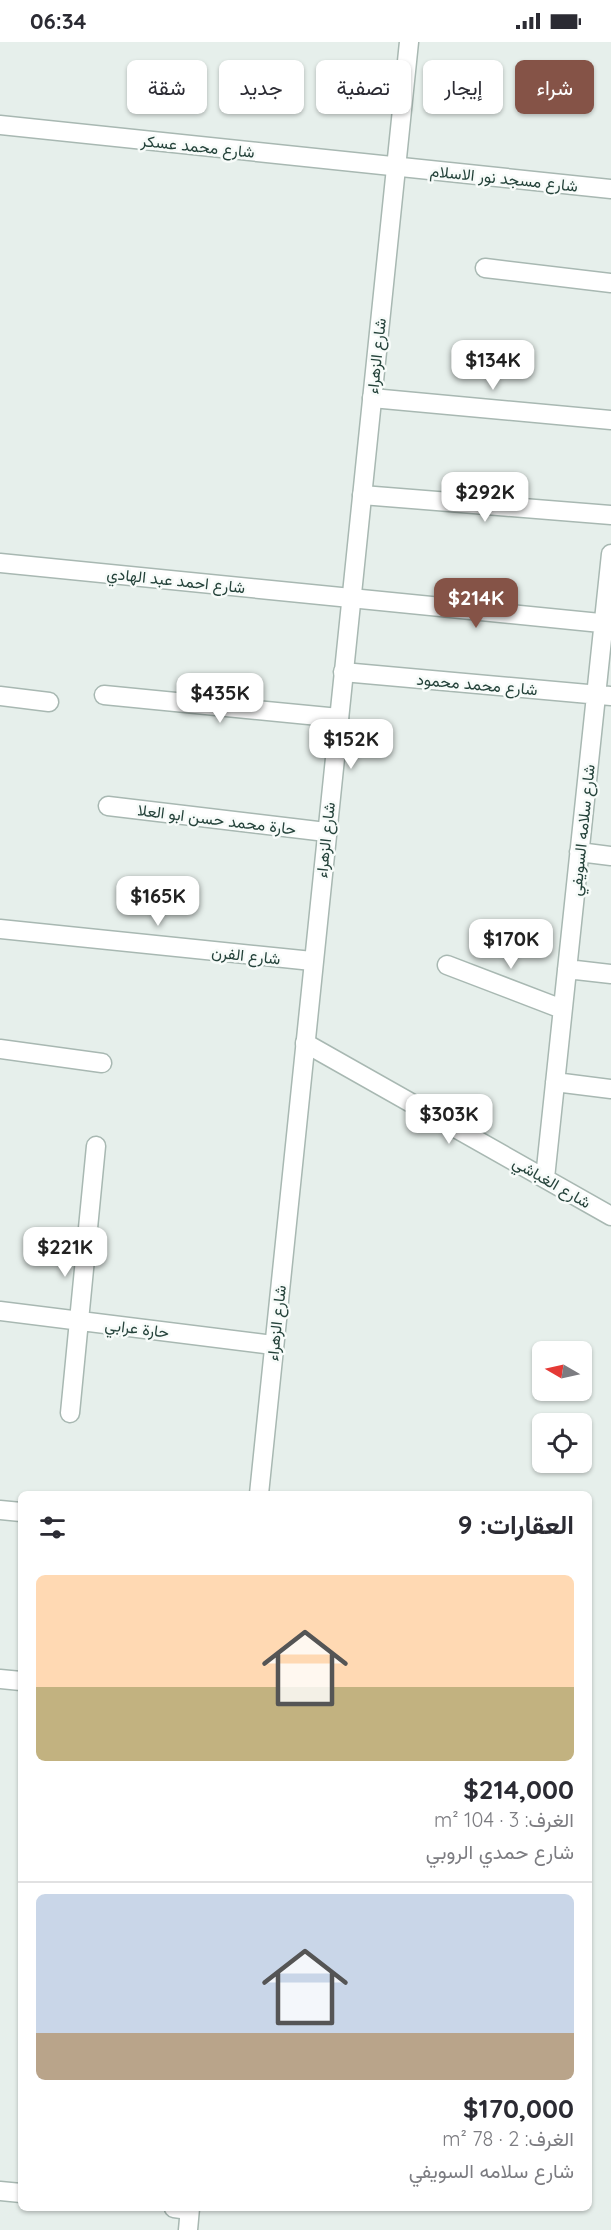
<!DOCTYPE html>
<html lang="ar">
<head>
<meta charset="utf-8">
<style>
	body { margin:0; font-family:Quicksand,Vazirmatn,sans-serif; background:#f7f7f7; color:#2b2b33; direction:rtl; height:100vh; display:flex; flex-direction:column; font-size:22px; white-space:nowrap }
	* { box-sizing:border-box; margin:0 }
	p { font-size:20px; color:#7c7c81 }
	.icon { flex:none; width:33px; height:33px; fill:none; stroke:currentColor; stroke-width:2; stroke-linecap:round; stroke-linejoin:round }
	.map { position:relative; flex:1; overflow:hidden; direction:ltr }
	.details { position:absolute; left:18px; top:1449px; width:574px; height:720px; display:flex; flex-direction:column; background:#fff; border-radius:9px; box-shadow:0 2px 4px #0004; direction:rtl }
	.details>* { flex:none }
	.banner { position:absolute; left:18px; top:18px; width:576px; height:54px; direction:rtl; display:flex; gap:12px }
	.needle { width:39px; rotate:279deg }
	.controls { position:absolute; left:532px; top:1299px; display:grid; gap:12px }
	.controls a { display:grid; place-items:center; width:60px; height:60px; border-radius:9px; background:#fff; box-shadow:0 2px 4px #0004; font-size:30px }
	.price { position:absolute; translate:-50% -51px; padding:0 14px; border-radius:12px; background:#fff; color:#222; font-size:20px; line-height:39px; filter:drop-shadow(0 2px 3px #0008) }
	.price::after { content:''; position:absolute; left:50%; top:36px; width:18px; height:14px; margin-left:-9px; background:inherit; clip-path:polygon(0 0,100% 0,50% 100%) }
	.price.active { background:#855347; color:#fff }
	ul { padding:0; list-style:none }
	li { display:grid; align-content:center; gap:12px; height:318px; padding:0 18px }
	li+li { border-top:2px solid #e1e1e2 }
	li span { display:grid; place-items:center; height:186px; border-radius:9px; color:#555 }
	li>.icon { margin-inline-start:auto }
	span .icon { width:108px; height:108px; fill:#fffc; stroke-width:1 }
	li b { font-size:26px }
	h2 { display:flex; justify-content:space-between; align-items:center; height:72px; padding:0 18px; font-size:26px }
	.pill { padding:0 21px; border-radius:9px; background:#fff; box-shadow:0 2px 4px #0004; font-size:21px; line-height:54px }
	.pill.active { background:#855347; color:#fff }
	.status { display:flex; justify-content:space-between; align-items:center; height:42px; padding:0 30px; background:#fff; direction:ltr }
	.status svg { height:16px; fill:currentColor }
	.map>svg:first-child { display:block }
</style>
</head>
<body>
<div class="status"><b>06:34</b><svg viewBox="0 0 49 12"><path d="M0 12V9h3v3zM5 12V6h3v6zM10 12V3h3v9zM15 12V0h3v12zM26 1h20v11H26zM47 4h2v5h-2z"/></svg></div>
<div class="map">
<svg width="611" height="2188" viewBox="0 0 611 2188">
	<rect width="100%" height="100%" fill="#e6efeb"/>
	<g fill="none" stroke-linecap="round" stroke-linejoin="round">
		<!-- minor casing -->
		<g stroke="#a8b8b2" stroke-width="21">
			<path id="minor" d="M0,83L611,147
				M485,226L611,241
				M372,356L611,378
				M362,453L611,473
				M0,521L611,582
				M343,630L611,654
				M104,653L339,676
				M0,654L49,660
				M108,764L326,790
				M579,810L611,814
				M0,887L312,919
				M447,923L562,967
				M567,927L611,932
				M305,1001L611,1174
				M0,1007L102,1021
				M555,1040L611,1047
				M545,1136L611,512
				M0,1269L273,1303
				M70,1371L96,1104
				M0,1468L21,1470
				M0,1637L21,1639
				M0,2149L21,2151
				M174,2166L189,2168"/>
		</g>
		<!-- tertiary casing -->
		<g stroke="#a8b8b2" stroke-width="21">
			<path id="tertiary" d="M259,1452L409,0
				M188,2188L190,2166"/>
		</g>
		<!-- minor -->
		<use href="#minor" stroke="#fff" stroke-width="18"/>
		<!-- tertiary -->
		<use href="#tertiary" stroke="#fff" stroke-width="18"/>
	</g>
	<g text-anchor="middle" stroke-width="5" stroke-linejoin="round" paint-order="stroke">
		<!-- street labels -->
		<g font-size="16" fill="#24423a" stroke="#f7fbf9">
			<text transform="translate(198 104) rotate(6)" y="6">شارع محمد عسكر</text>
			<text transform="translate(504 136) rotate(6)" y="6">شارع مسجد نور الاسلام</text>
			<text transform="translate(376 314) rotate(-84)" y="6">شارع الزهراء</text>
			<text transform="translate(176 538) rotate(6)" y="6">شارع احمد عبد الهادي</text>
			<text transform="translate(477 642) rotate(5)" y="6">شارع محمد محمود</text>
			<text transform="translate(217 777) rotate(7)" y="6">حارة محمد حسن ابو العلا</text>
			<text transform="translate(582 788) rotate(-84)" y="6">شارع سلامه السويفي</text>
			<text transform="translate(325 798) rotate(-84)" y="6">شارع الزهراء</text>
			<text transform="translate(246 913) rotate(6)" y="6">شارع الفرن</text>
			<text transform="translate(552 1140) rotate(30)" y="6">شارع الغباشي</text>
			<text transform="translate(276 1281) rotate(-84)" y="6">شارع الزهراء</text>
			<text transform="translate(137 1286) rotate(7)" y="6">حارة عرابي</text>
		</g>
	</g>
</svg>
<div class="controls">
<a><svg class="needle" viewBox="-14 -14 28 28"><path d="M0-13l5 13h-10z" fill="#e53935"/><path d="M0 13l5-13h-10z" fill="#7c7c81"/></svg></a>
<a><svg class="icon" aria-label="locate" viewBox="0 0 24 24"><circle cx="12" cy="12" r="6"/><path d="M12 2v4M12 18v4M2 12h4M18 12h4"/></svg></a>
</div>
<b class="price" style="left:493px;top:349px">$134K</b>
<b class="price" style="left:485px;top:481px">$292K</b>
<b class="price active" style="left:476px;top:587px">$214K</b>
<b class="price" style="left:220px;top:682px">$435K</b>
<b class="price" style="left:351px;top:728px">$152K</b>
<b class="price" style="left:158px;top:885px">$165K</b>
<b class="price" style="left:511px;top:928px">$170K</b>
<b class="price" style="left:449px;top:1103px">$303K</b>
<b class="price" style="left:65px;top:1236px">$221K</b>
<div class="banner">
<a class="pill active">شراء</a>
<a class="pill">إيجار</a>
<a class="pill">تصفية</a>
<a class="pill">جديد</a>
<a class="pill">شقة</a>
</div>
<section class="details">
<h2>العقارات: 9<svg class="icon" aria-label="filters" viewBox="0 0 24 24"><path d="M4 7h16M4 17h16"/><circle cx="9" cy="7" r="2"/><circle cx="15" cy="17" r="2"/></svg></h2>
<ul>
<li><span style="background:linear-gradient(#ffd9b3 60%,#c2b280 0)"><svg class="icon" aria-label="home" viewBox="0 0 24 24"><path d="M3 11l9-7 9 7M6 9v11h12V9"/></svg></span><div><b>$214,000</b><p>الغرف: 3 · 104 m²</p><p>شارع حمدي الروبي</p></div></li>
<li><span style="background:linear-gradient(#c9d6e8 75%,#b9a48a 0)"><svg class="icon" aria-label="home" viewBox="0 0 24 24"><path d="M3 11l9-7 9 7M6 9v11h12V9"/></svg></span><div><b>$170,000</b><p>الغرف: 2 · 78 m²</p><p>شارع سلامه السويفي</p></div></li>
</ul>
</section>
</div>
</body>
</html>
